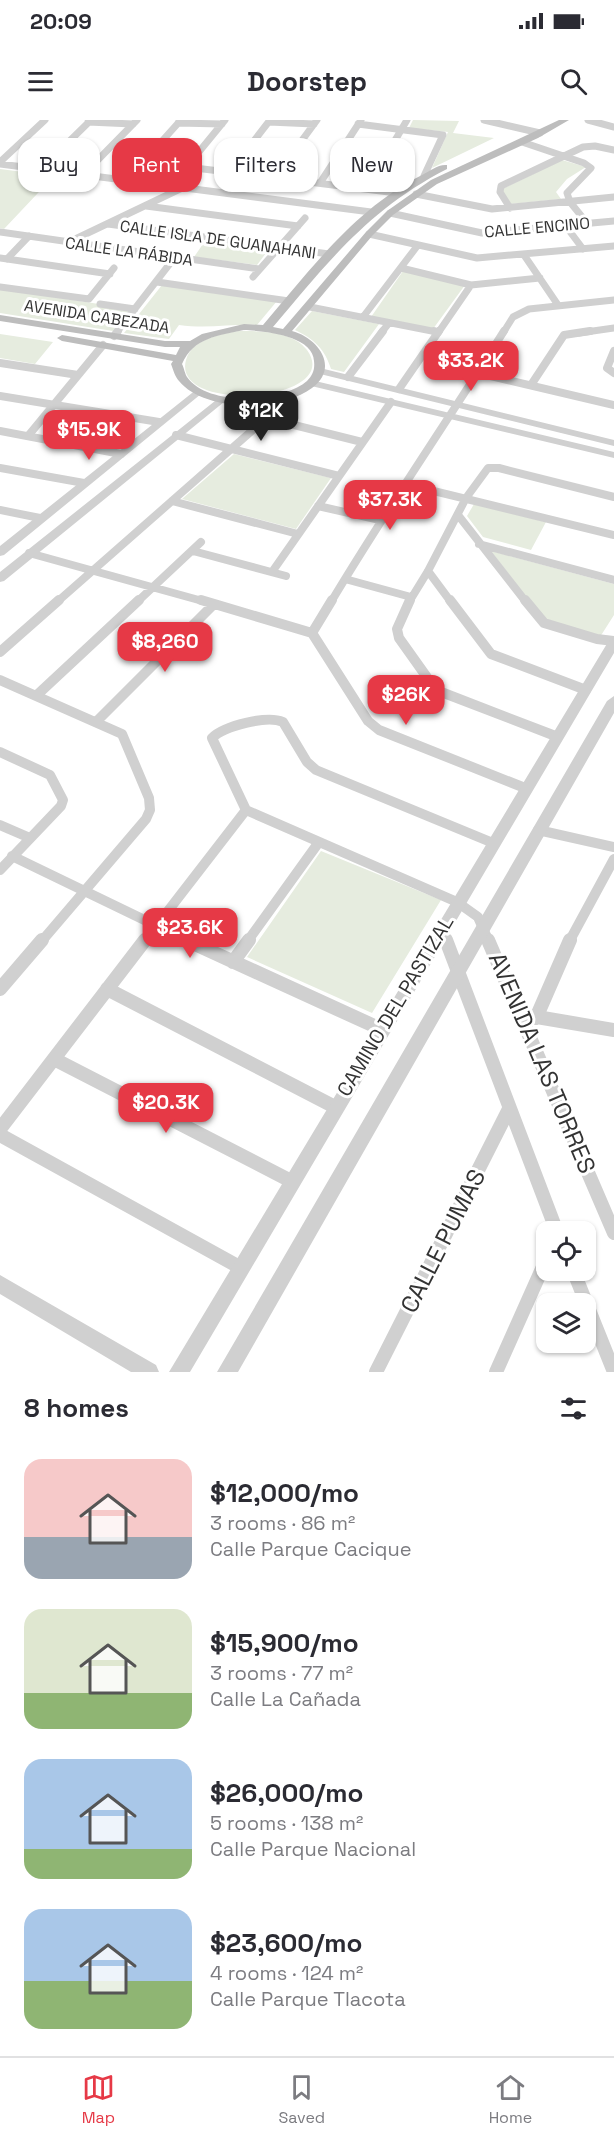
<!DOCTYPE html>
<html lang="en">
<head>
<meta charset="utf-8">
<style>
	body { margin:0; font-family:"Space Grotesk",sans-serif; background:#f7f7f7; color:#2b2b33; height:100vh; display:flex; flex-direction:column; font-size:22px; white-space:nowrap }
	* { box-sizing:border-box; margin:0 }
	p { font-size:20px; color:#7c7c81 }
	.icon { flex:none; width:33px; height:33px; fill:none; stroke:currentColor; stroke-width:2; stroke-linecap:round; stroke-linejoin:round }
	.map { position:relative; height:1252px; overflow:hidden }
	.side { display:flex; flex-direction:column; background:#fff; flex:1 }
	.side>* { flex:none }
	.hud { position:absolute; left:18px; top:18px; width:579px; height:54px; display:flex; gap:12px }
	.fabs { position:absolute; left:536px; top:1101px; display:grid; gap:12px }
	.fabs a { display:grid; place-items:center; width:60px; height:60px; border-radius:12px; background:#fff; box-shadow:0 2px 4px #0004; font-size:30px }
	.price { position:absolute; translate:-50% -51px; padding:0 14px; border-radius:12px; background:#e63946; color:#fff; font-size:20px; line-height:39px; filter:drop-shadow(0 2px 3px #0008) }
	.price::after { content:''; position:absolute; left:50%; top:36px; width:18px; height:14px; margin-left:-9px; background:inherit; clip-path:polygon(0 0,100% 0,50% 100%) }
	.price.current { background:#222; color:#fff }
	ul { padding:0; list-style:none }
	li { display:flex; align-items:center; gap:18px; height:150px; padding:0 24px }
	li span { display:grid; place-items:center; flex:none; width:168px; height:120px; border-radius:18px; color:#555 }
	li>.icon { margin-inline-start:auto }
	span .icon { width:72px; height:72px; fill:#fffc; stroke-width:1 }
	li b { font-size:26px }
	h2 { display:flex; justify-content:space-between; align-items:center; height:72px; padding:0 24px; font-size:26px }
	.pill { padding:0 21px; border-radius:18px; background:#fff; box-shadow:0 2px 4px #0004; font-size:21px; line-height:54px }
	.pill.current { background:#e63946; color:#fff }
	.status { display:flex; justify-content:space-between; align-items:center; height:42px; padding:0 30px; background:#fff; direction:ltr }
	.status svg { height:16px; fill:currentColor }
	header { display:flex; justify-content:space-between; align-items:center; height:78px; padding:0 24px; background:#fff; font-size:27px; font-weight:700 }
	.dock { display:flex; justify-content:space-around; align-items:center; height:84px; border-top:2px solid #e1e1e2; background:#fff; font-size:16px; color:#7c7c81 }
	.dock a { display:grid; justify-items:center; gap:3px }
	.dock .current { color:#e63946 }
	.map>svg:first-child { display:block }
</style>
</head>
<body>
<div class="status"><b>20:09</b><svg viewBox="0 0 49 12"><path d="M0 12V9h3v3zM5 12V6h3v6zM10 12V3h3v9zM15 12V0h3v12zM26 1h20v11H26zM47 4h2v5h-2z"/></svg></div>
<header><svg class="icon" aria-label="menu" viewBox="0 0 24 24"><path d="M4 6h16M4 12h16M4 18h16"/></svg>Doorstep<svg class="icon" aria-label="search" viewBox="0 0 24 24"><circle cx="10" cy="10" r="6"/><path d="M15 15l6 6"/></svg></header>
<div class="map">
<svg width="614" height="1252" viewBox="0 0 614 1252">
	<rect width="100%" height="100%" fill="#fff"/>
	<!-- green -->
	<path fill="#e6ecdf" d="M413,0L459,1L453,13L494,18L432,48L448,12L409,8Z
		M255,28L287,32L271,54L238,50Z
		M562,40L586,47L567,59L556,72L561,79L511,84L500,70Z
		M0,49L54,56L4,109L0,108Z
		M205,121L269,129L257,145L194,137Z
		M403,151L465,165L433,209L371,197Z
		M162,165L277,181L257,205C231,204 206,209 179,205L169,219L124,213Z
		M0,169L132,189L113,211L0,193Z
		M312,191L379,204L344,252L331,249C325,229 314,219 295,210Z
		M239,211C261,211 293,211 307,230C345,282 171,295 186,240C192,219 221,214 239,211Z
		M0,214L53,222L35,244L0,238Z
		M234,334L331,358L296,409L182,379Z
		M474,384L546,402L531,430L483,417L467,396Z
		M491,431L614,464V495L600,517L543,499Z
		M321,731L441,780L372,893L247,837Z"/>
	<g fill="none" stroke-linecap="round" stroke-linejoin="round">
		<!-- minor-far3 -->
		<path stroke="#d0d0d0" stroke-width="7" d="M484,0L540,13
			M588,0L614,7
			M88,2L133,4
			M269,2L314,4
			M178,3L222,4
			M358,4L443,15L424,56
			M522,22L584,43L591,48L567,73L570,82L587,103
			M0,42L45,0
			M0,44L371,92
			M187,47L397,73
			M41,49L91,0
			M230,52L270,0
			M83,55L137,0
			M275,57L317,0
			M127,60L181,0
			M320,63L361,0
			M171,66L225,0
			M367,68L407,0
			M416,74L492,89L614,77
			M146,86L298,106
			M510,88L500,72L501,66L583,27L595,26L614,30
			M390,93L482,113L614,101
			M108,104L329,134
			M565,105L583,129
			M0,112L259,149
			M369,114L477,138L614,126
			M69,122L182,68
			M524,135L558,185
			M0,138L110,154
			M7,139L29,116
			M401,148L471,165
			M253,157L305,98
			M157,162L289,181
			M0,167L89,179L114,148
			M100,184L135,189
			M310,187L437,212
			M363,197L418,125
			M116,213L175,137
			M381,213L389,203
			M438,213L471,165L540,158
			M503,213L513,197L529,189L614,180
			M579,213L614,208"/>
		<!-- minor-far2 -->
		<path stroke="#d0d0d0" stroke-width="8" d="M434,211L437,212
			M114,216L118,211
			M614,231L607,248L614,253
			M0,243L78,255
			M478,253L614,285
			M348,257L383,211
			M531,265L564,215L590,211
			M399,269L439,211
			M0,276L159,302
			M0,311L121,334
			M176,315L339,356
			M28,316L103,225
			M0,348L84,363
			M405,364L614,415
			M172,381L298,414
			M318,386L380,400
			M0,390L40,398
			M458,395L526,482
			M479,424L614,460
			M193,431L286,456
			M29,433L206,482
			M428,451L451,482
			M272,452L391,282
			M345,459L411,477
			M57,482L263,301L274,300L362,322
			M137,482L201,422
			M331,482C386,390 447,302 504,211
			M409,482L428,451L466,378L488,348H499L614,377"/>
		<!-- minor-far1 -->
		<path stroke="#d0d0d0" stroke-width="10" d="M201,480L312,513
			M410,480L397,509L399,518L436,570L558,617
			M450,480L491,534L586,570
			M525,480L544,503L597,519L614,521
			M312,513L332,480
			M312,513L368,601L379,610L525,668
			M0,532L59,480
			M0,560L122,614L149,678L150,690L146,699L41,822
			M37,575L139,480
			M97,601L213,485
			M0,632L50,655L63,680L61,686L0,750
			M0,705L30,718
			M538,710L614,727
			M12,736L190,822
			M442,811L446,822
			M144,822L246,690
			M247,822L319,722
			M489,822L478,797L457,782L246,690L212,618C224,606 267,595 283,602L307,642L316,650L493,723
			M569,822L614,739"/>
		<!-- minor -->
		<path stroke="#d0d0d0" stroke-width="14" d="M186,820L383,910
			M446,820L557,1112
			M488,820L614,1113
			M233,842L249,820
			M0,869L42,820
			M107,869L335,987
			M531,896L614,910
			M536,898L570,820
			M54,939L291,1061
			M0,1009L145,820
			M0,1015L241,1148
			M573,1150L614,1252
			M376,1252L509,989
			M496,1252L546,1140"/>
		<!-- tertiary -->
		<path fill="#d0d0d0" fill-rule="evenodd" d="M320,248L614,320V326L316,253V249Z
			M311,260L614,332V338L307,265L306,263Z
			M197,269L201,270V274L4,435L0,436V426Z
			M220,277L225,280L224,282L4,461L0,462V452Z
			M614,518V533L190,1252H169L608,522Z
			M614,576V593L238,1252H217L607,581Z
			M0,1155L156,1245L159,1252H131L0,1174Z"/>
		<!-- secondary -->
		<path fill="#bdbdbd" fill-rule="evenodd" d="M559,0H569L538,18L437,64L393,95L372,116L292,211C318,218 340,247 312,268C282,291 205,293 179,261C175,257 173,249 171,244L173,241L62,221L57,218L62,215L176,235L180,227H165L0,201V195L165,221H190L202,214L244,204L263,205C310,150 356,88 422,55C430,51 438,44 447,45V49C369,89 328,142 273,207L283,209L366,112L387,91L431,60ZM244,210C263,211 313,215 314,241C315,249 313,255 307,261C282,283 208,287 187,257C185,254 184,248 182,244C194,217 218,216 244,210Z"/>
	</g>
	<g text-anchor="middle" stroke-width="6" stroke-linejoin="round" paint-order="stroke">
		<!-- far-street labels -->
		<g font-size="16" fill="#333" stroke="#fff">
			<text transform="translate(537 107) rotate(-5)" y="6">CALLE ENCINO</text>
			<text transform="translate(218 119) rotate(8)" y="6">CALLE ISLA DE GUANAHANI</text>
			<text transform="translate(129 131) rotate(8)" y="6">CALLE LA RÁBIDA</text>
			<text transform="translate(97 196) rotate(9)" y="6">AVENIDA CABEZADA</text>
		</g>
		<!-- street labels -->
		<g font-size="20" fill="#333" stroke="#fff">
			<text transform="translate(395 886) rotate(-59)" y="7">CAMINO DEL PASTIZAL</text>
		</g>
		<!-- near-street labels -->
		<g font-size="24" fill="#333" stroke="#fff">
			<text transform="translate(542 943) rotate(67)" y="8">AVENIDA LAS TORRES</text>
			<text transform="translate(443 1121) rotate(-63)" y="8">CALLE PUMAS</text>
		</g>
	</g>
</svg>
<div class="fabs">
<a><svg class="icon" aria-label="locate" viewBox="0 0 24 24"><circle cx="12" cy="12" r="6"/><path d="M12 2v4M12 18v4M2 12h4M18 12h4"/></svg></a>
<a><svg class="icon" aria-label="layers" viewBox="0 0 24 24"><path d="M12 4l9 5-9 5-9-5zM3 14l9 5 9-5"/></svg></a>
</div>
<b class="price" style="left:471px;top:272px">$33.2K</b>
<b class="price current" style="left:261px;top:322px">$12K</b>
<b class="price" style="left:89px;top:341px">$15.9K</b>
<b class="price" style="left:390px;top:411px">$37.3K</b>
<b class="price" style="left:165px;top:553px">$8,260</b>
<b class="price" style="left:406px;top:606px">$26K</b>
<b class="price" style="left:190px;top:839px">$23.6K</b>
<b class="price" style="left:166px;top:1014px">$20.3K</b>
<div class="hud">
<a class="pill">Buy</a>
<a class="pill current">Rent</a>
<a class="pill">Filters</a>
<a class="pill">New</a>
</div>
</div>
<section class="side">
<h2>8 homes<svg class="icon" aria-label="filters" viewBox="0 0 24 24"><path d="M4 7h16M4 17h16"/><circle cx="9" cy="7" r="2"/><circle cx="15" cy="17" r="2"/></svg></h2>
<ul>
<li><span style="background:linear-gradient(#f6c9c9 65%,#9aa5b1 0)"><svg class="icon" aria-label="home" viewBox="0 0 24 24"><path d="M3 11l9-7 9 7M6 9v11h12V9"/></svg></span><div><b>$12,000/mo</b><p>3 rooms · 86 m²</p><p>Calle Parque Cacique</p></div></li>
<li><span style="background:linear-gradient(#dfe7d0 70%,#8fb573 0)"><svg class="icon" aria-label="home" viewBox="0 0 24 24"><path d="M3 11l9-7 9 7M6 9v11h12V9"/></svg></span><div><b>$15,900/mo</b><p>3 rooms · 77 m²</p><p>Calle La Cañada</p></div></li>
<li><span style="background:linear-gradient(#a9c7e8 75%,#8fb573 0)"><svg class="icon" aria-label="home" viewBox="0 0 24 24"><path d="M3 11l9-7 9 7M6 9v11h12V9"/></svg></span><div><b>$26,000/mo</b><p>5 rooms · 138 m²</p><p>Calle Parque Nacional</p></div></li>
<li><span style="background:linear-gradient(#a9c7e8 60%,#8fb573 0)"><svg class="icon" aria-label="home" viewBox="0 0 24 24"><path d="M3 11l9-7 9 7M6 9v11h12V9"/></svg></span><div><b>$23,600/mo</b><p>4 rooms · 124 m²</p><p>Calle Parque Tlacota</p></div></li>
</ul>
</section>
<nav class="dock">
<a class="current"><svg class="icon" aria-label="map" viewBox="0 0 24 24"><path d="M3 6l6-2 6 2 6-2v14l-6 2-6-2-6 2zM9 4v14M15 6v14"/></svg>Map</a>
<a><svg class="icon" aria-label="saved" viewBox="0 0 24 24"><path d="M7 4h10v16l-5-4-5 4z"/></svg>Saved</a>
<a><svg class="icon" aria-label="home" viewBox="0 0 24 24"><path d="M3 11l9-7 9 7M6 9v11h12V9"/></svg>Home</a>
</nav>
</body>
</html>
